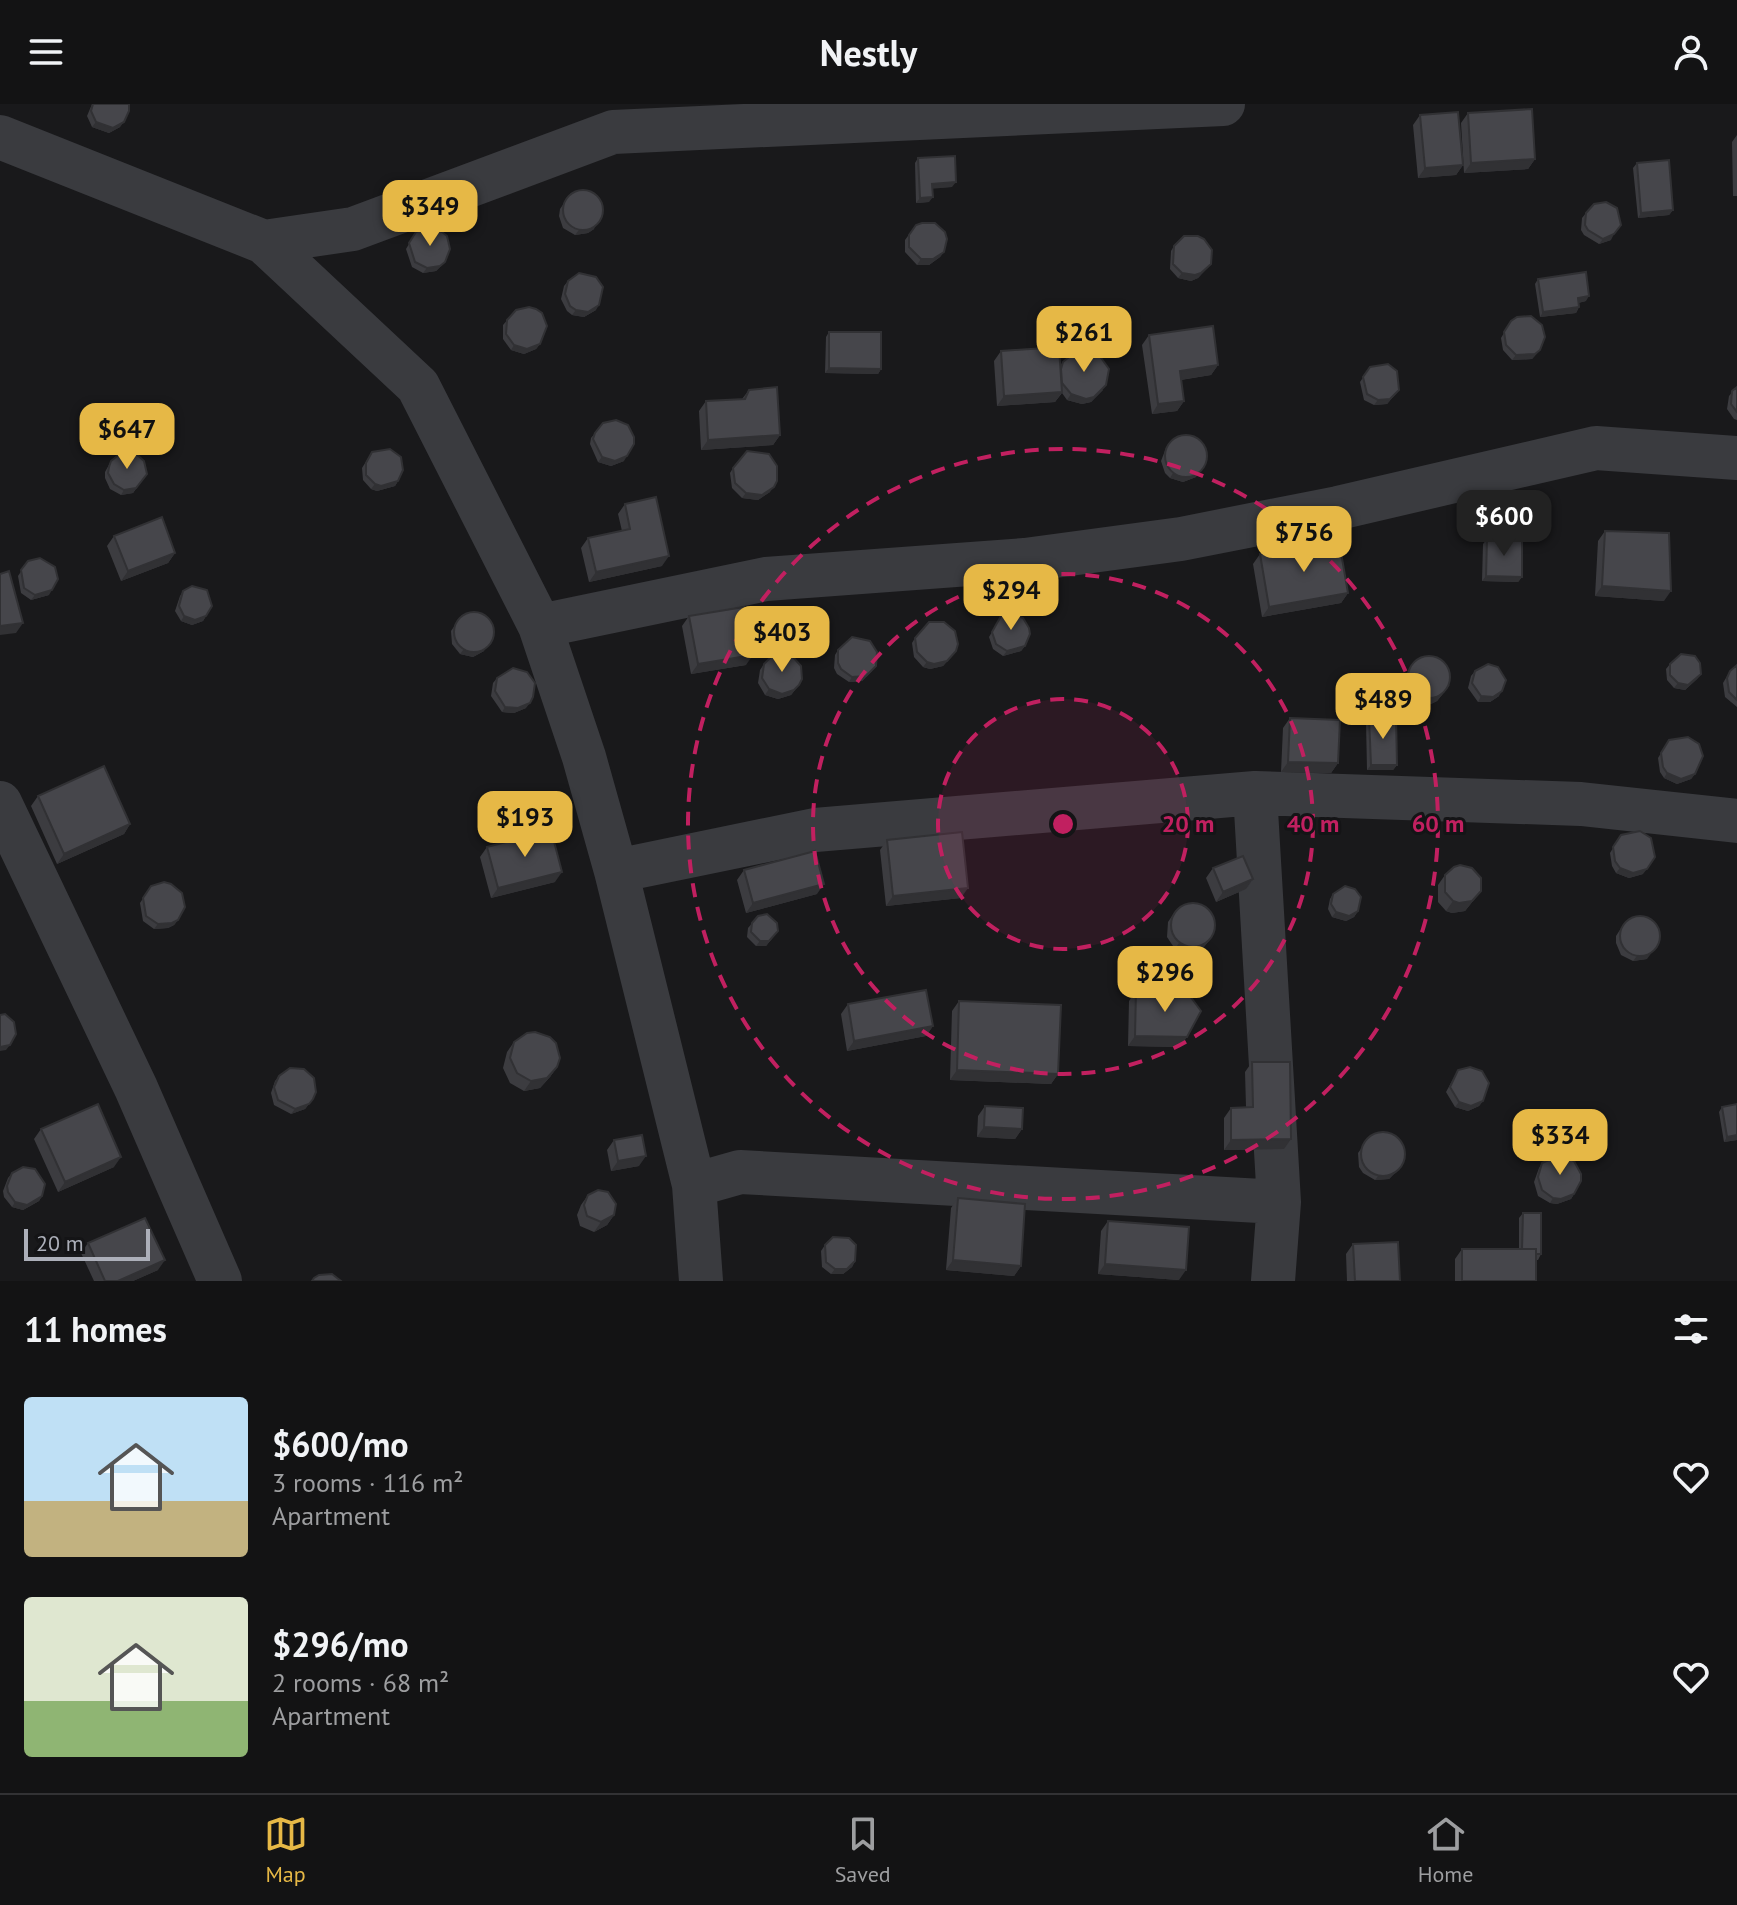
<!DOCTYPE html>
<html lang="en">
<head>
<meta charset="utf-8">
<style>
	body { margin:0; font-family:"PT Sans",sans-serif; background:#1c1c1d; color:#f1f3f6; height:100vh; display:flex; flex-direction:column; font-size:30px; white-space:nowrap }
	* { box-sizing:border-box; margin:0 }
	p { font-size:26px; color:#9d9ea0 }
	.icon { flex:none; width:44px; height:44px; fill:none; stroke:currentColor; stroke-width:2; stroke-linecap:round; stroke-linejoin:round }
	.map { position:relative; height:1177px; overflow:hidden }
	.side { display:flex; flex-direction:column; background:#131314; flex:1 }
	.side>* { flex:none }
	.scale { position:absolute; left:24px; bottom:20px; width:126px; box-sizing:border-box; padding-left:8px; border:4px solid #acafb9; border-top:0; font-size:22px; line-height:28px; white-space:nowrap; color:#acafb9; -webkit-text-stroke:6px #141416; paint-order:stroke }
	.price { position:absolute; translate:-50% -68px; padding:0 18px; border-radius:16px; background:#e6b846; color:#111; font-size:26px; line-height:52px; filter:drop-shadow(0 2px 4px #0008) }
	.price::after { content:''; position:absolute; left:50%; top:48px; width:24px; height:18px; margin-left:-12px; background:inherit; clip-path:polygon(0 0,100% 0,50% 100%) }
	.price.on { background:#222; color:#fff }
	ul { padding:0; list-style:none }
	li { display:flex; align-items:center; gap:24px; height:200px; padding:0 24px }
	li span { display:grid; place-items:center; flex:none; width:224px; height:160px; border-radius:8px; color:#555 }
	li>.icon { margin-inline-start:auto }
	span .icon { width:96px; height:96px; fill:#fffc; stroke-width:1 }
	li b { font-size:34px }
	h2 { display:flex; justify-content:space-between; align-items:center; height:96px; padding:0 24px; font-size:34px }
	header { display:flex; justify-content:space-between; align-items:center; height:104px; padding:0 24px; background:#131314; font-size:36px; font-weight:700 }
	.menu { display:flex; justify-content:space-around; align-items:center; height:112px; border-top:2px solid #323234; background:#131314; font-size:22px; color:#9d9ea0 }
	.menu a { display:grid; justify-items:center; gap:4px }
	.menu .on { color:#e6b846 }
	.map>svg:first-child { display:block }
</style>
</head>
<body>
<header><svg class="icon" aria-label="menu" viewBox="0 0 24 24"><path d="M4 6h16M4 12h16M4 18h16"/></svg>Nestly<svg class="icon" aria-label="person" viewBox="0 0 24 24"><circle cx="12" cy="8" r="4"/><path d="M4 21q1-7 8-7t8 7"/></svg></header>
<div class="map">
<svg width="1737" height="1177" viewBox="0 0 1737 1177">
	<rect width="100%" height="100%" fill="#19191b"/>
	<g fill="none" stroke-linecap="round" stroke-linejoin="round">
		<!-- minor -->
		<path stroke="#3a3b3f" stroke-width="44" d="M0,33L264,138L418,282L540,522L584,653L616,767L694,1081L701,1177
			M264,138L353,125L613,28L1223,0
			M540,522L766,475L1025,456L1181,435L1338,404L1596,344L1737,354
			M1255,689L1279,1098L1273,1177
			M0,699L136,984L220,1177
			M616,767L815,726L1255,689L1581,700L1737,717
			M694,1081L740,1068L1279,1098"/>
	</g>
	<!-- wall -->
	<path fill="#3c3c40" d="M92,0H129L120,23L109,29L92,23L87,12Z
		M1468,9L1535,55L1528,65L1464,69L1461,19Z
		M1420,11L1463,61L1456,71L1418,74L1413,21Z
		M1737,31V92H1733L1732,38Z
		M918,54L952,83L932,84L929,98L916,99L915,59Z
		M1637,59L1673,106L1669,111L1638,114L1633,64Z
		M571,89L594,125L588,129L575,131L563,124L559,112L560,105Z
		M1586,109L1611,136L1599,140L1584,131L1581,126L1582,114Z
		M916,121L944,148L940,153L929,161H917L905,148V136Z
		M416,128L445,158L436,167L423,169L412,163L406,145Z
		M1174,142L1211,160L1198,174L1191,177L1178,174L1170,165L1171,147Z
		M1538,175L1586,197L1578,199L1579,203L1576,209L1540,213L1535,180Z
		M568,177L596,206L584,213L572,211L567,207L561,195L564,182Z
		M516,206L540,240L536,245L524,250L511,246L503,235V221Z
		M1511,217L1540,246L1532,255L1512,256L1503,246L1501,234Z
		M829,228L881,265L878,270L825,269L826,233Z
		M1149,231L1218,261L1211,271L1181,276L1184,297L1177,307L1152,310L1142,241Z
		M1001,247L1060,262L1063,258L1103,286L1091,298L1082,300L1067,296L1062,289L1055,298L997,302L994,257Z
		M1370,263L1399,286L1387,300L1374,301L1364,296L1360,278Z
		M1737,283V316L1734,315L1727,305L1729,292Z
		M749,286L780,331L773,341L701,346L699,307L706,297L742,295Z
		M595,329L624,357L611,362L598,358L590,340L591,334Z
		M1169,339L1196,373L1183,378L1170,374L1165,369L1161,357L1166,344Z
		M372,348L398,377L395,382L377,387L371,385L363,376L362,364Z
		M111,357L147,370L133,389L121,391L110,385L105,374V368Z
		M733,364L770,388L758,396L742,394L732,384L730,369Z
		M625,400L662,462L589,478L581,444L588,434L622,427L618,410Z
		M1605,427L1664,497L1595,492L1598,437Z
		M114,432L175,449L168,459L121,477L107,442Z
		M1487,435L1522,473L1518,478L1482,477L1483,440Z
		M1260,450L1348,489L1341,499L1262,513L1253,460Z
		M28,457L49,491L31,496L21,489L18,472Z
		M183,487L206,512L203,517L192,521L181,517L175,507L180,492Z
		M462,511L484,547L473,553L460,550L452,540L451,527Z
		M689,512L746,561L691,570L682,522Z
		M998,518L1025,542L1021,547L1003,552L993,545L989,533Z
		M915,534L952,552L943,562L930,565L923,563L914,553L912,539Z
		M838,546L872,567L862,577L849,578L837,570L834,564L835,551Z
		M1414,558L1446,586L1437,597L1431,600L1417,599L1406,589L1403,576Z
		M764,560L795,586L791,591L778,595L765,591L758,579L760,566Z
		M1670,560L1701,570L1697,575L1685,586L1674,584L1667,576L1666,565Z
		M1737,561V603L1725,593L1723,579L1730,567Z
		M1475,567L1499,592L1490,598H1478L1468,584L1471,572Z
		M497,574L526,604L514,609L502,608L491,592L493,579Z
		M1369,613L1397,661L1393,666H1367L1366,618Z
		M1290,614L1338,659L1331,669L1281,668L1283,624Z
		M1669,636L1695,670L1691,675L1677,680L1664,674L1660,668L1658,654Z
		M38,692L130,720L124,730L57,760L31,702Z
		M1621,731L1643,770L1629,774L1616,769L1612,762L1610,749Z
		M887,736L961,794L886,802L880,746Z
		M487,743L555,778L491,794L480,753Z
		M1213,764L1253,775L1246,785L1216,798L1206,774Z
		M744,766L817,790L746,809L737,776Z
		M1445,771L1481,787L1465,807L1452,809L1446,807L1438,798V781Z
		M151,782L178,816L174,821L168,824L154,825L143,817L140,799Z
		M1333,790L1358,807L1354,813L1346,817L1332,813L1328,805L1330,795Z
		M1176,806L1212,833L1203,844L1190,849L1175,845L1167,833L1168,818Z
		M758,812L774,832L766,842H756L747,833L748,824Z
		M1623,821L1647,855L1633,857L1621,851L1616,839V832Z
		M1136,887L1180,943L1128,942L1129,897Z
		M959,897L1058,970L1051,980L950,976L952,907Z
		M848,900L933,922L926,932L847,947L841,910Z
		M514,938L557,963L550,973L540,984L524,987L510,979L503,964L507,948Z
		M1252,958L1284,1045L1224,1046V1014L1231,1004L1246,1003L1245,968Z
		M1458,966L1483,997L1479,1002L1468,1007L1455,1003L1446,988Z
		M279,972L313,995L305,1005L291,1010L274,1001L271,989L275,977Z
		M1737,1000V1036L1724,1038L1719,1008L1722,1003Z
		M985,1002L1022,1025L1015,1035L977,1033L978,1012Z
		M41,1025L114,1063L58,1088L34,1035Z
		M1370,1032L1400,1064L1389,1075L1375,1076L1363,1069L1359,1063L1358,1049Z
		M614,1036L639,1062L611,1067L607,1046Z
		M1542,1059L1574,1090L1571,1095L1557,1100L1550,1099L1538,1092L1534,1078L1539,1064Z
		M12,1069L42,1092L39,1097L23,1106L12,1103L4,1093L3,1087L8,1074Z
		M588,1091L614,1111L607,1121L594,1128L580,1122L577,1111L581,1101Z
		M958,1094L1021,1162L1014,1172L946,1166L951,1104Z
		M1523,1109L1541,1150L1538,1156H1536V1177H1455V1155L1462,1145H1519V1114Z
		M1108,1117L1179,1176L1098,1170L1101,1127Z
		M88,1139L158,1166L133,1177H94L81,1149Z
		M1353,1140L1400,1177H1347L1346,1150Z
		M825,1141L855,1157L852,1163L843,1170H831L822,1163L821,1147Z"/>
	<!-- shaded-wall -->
	<path fill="#313134" d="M96,18H124L120,23L109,29L92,23Z
		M1535,55L1528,65L1464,69L1471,59Z
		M1463,61L1456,71L1418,74L1425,64Z
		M956,78L952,83L929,85L932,80Z
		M933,93L929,98L916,99L920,94Z
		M1673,106L1669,111L1638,114L1641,109Z
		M597,120L594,125L588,129L575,131L579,126Z
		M1614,130L1611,136L1599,140L1603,135Z
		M944,148L940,153L929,161H917L921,155Z
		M445,158L436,167L423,169L427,164Z
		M1211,160L1198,174L1191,177L1178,174L1182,169Z
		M1589,192L1586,197L1574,200L1578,194Z
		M599,201L596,206L584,213L572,211L576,206Z
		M1579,203L1576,209L1540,213L1543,208Z
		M540,240L536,245L524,250L511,246L514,241Z
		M1540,246L1532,255L1512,256L1516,251Z
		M1218,261L1211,271L1173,277L1180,267Z
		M829,264L881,265L878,270L825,269Z
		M1106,281L1091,298L1082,300L1067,296L1071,290Z
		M1399,286L1387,300L1374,301L1378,296Z
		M1062,288L1055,298L997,302L1004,292Z
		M1184,297L1177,307L1152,310L1158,300Z
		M780,331L773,341L701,346L708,336Z
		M627,352L624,357L611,362L598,358L602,353Z
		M1200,368L1196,373L1183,378L1170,374L1173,369Z
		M398,377L395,382L377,387L371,385L375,380Z
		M774,383L770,388L758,396L742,394L746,389Z
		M136,384L133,389L121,391L124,386Z
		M175,449L168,459L121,477L128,467Z
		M669,452L662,462L589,478L596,468Z
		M1486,472L1522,473L1518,478L1482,477Z
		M1602,482L1671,487L1664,497L1595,492Z
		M52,486L49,491L31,496L35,491Z
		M1348,489L1341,499L1262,513L1269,503Z
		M184,512H206L203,517L192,521L181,517Z
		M23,519L16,529L0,531V522Z
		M488,542L484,547L473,553L460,550L464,545Z
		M1025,542L1021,547L1003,552L1007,547Z
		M956,547L943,562L930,565L923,563L927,558Z
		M753,551L746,561L691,570L698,560Z
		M876,562L862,577L849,578L852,573Z
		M1701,570L1697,575L1685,586L1674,584L1678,579Z
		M799,581L791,591L778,595L765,591L769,585Z
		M1450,581L1437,597L1431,600L1417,599L1420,594Z
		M1502,587L1499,592L1490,598H1478L1481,592Z
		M530,599L526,604L514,609L502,608L505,603Z
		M1288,658L1338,659L1331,669L1281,668Z
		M1371,661H1397L1393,666H1367Z
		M1667,669L1695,670L1691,675L1677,680L1664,674Z
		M130,720L124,730L57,760L64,750Z
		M1620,764L1647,765L1643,770L1629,774L1616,769Z
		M562,768L555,778L491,794L498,784Z
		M1253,775L1246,785L1216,798L1223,788Z
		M824,780L817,790L746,809L753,799Z
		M968,784L961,794L886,802L893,792Z
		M1481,787L1465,807L1452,809L1446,807L1453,797Z
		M1358,807L1354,813L1346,817L1332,813L1336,808Z
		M178,816L174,821L168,824L154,825L158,820Z
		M778,827L766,842H756L760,837Z
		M1212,833L1203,844L1190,849L1175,845L1179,839Z
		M1659,839L1647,855L1633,857L1637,852Z
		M933,922L926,932L847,947L854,937Z
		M1135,932L1187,933L1180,943L1128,942Z
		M10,941L6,946L0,947V943Z
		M557,963L550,973L540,984L524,987L531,977Z
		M957,966L1058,970L1051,980L950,976Z
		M313,995L305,1005L291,1010L295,1005Z
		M1483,997L1479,1002L1468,1007L1455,1003L1459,998Z
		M984,1023L1022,1025L1015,1035L977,1033Z
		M1737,1031V1036L1724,1038L1727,1033Z
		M1291,1035L1284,1045L1224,1046L1231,1036Z
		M646,1052L639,1062L611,1067L618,1057Z
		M121,1053L114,1063L58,1088L65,1078Z
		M1403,1059L1389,1075L1375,1076L1379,1071Z
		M1574,1090L1571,1095L1557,1100L1550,1099L1553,1094Z
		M42,1092L39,1097L23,1106L12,1103L15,1098Z
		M614,1111L607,1121L594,1128L601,1118Z
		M165,1156L158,1166L133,1177H118Z
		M953,1156L1021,1162L1014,1172L946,1166Z
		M855,1157L852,1163L843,1170H831L835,1165Z
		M1105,1160L1186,1166L1179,1176L1098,1170Z"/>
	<!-- building -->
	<path fill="#46464b" stroke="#313134" stroke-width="2" d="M93,0H129V7L124,18L113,24L96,18L91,7Z
		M1532,5L1535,55L1471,59L1468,9Z
		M1458,8L1463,61L1425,64L1420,11Z
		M955,52L956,78L932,80L933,93L920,94L918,54Z
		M1669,56L1673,106L1641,109L1637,59Z
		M563 106a20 20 0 1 1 40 0a20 20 0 1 1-40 0Z
		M1606,98L1617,104L1621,121L1614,130L1603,135L1588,126L1585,121L1586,109L1594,100Z
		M922,119H935L945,128L947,135L944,148L933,155H921L909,143V131L916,121Z
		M430,123L442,128L447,132L450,145L445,158L440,162L427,164L415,158L409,139L416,128Z
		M1184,132H1198L1204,135L1212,146L1211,160L1201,169L1195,171L1182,169L1173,160L1174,142Z
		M1586,168L1589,192L1578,194L1579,203L1543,208L1538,175Z
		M579,169L596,173L603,183L599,201L588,208L576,206L570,202L565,190L568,177Z
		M529,203L536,205L542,209L547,222L540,240L527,245L514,241L506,230L507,216L516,206Z
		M1531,212L1542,221L1545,233L1540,246L1535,250L1516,251L1506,241L1504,228L1511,217L1517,213Z
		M1213,222L1218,261L1180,267L1184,297L1158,300L1149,231Z
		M829,228H881V265L829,264Z
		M1059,243L1062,288L1004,292L1001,247Z
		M1084,246L1099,251L1109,265L1106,281L1094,293L1086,295L1071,290L1062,279L1061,265L1063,258L1075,248Z
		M1388,260L1397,267L1399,286L1390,295L1378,296L1367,290L1363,273L1370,263Z
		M777,283L780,331L708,336L706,297L745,295L749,286Z
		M1737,283V308L1731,300L1732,287Z
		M616,316L628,321L634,333V340L627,352L615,357L602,353L593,335L595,329L603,319Z
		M1165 352a21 21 0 1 1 42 0a21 21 0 1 1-42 0Z
		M390,345L401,353L403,366L398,377L381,382L375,380L366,371V359L372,348Z
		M747,347L769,350L777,362V377L774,383L762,391L746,389L735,379L733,364Z
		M134,348L144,357L147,370L136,384L124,386L114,380L108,369L109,363L111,357L121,349Z
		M656,393L669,452L596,468L588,434L630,425L625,400Z
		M162,413L175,449L128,467L114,432Z
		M1605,427L1669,429L1671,487L1602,482Z
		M1487,435L1522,436V473L1486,472Z
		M1339,437L1348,489L1269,503L1260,450Z
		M40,454L55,463L58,475L52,486L35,491L24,484L21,466L28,457Z
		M9,467L23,519L0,522V470Z
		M192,482L207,486L212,502L206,512L195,516L184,512L179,502L183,487Z
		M744,503L753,551L698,560L689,512Z
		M454 528a20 20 0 1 1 40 0a20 20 0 1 1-40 0Z
		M1013,510L1023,514L1029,524L1030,530L1025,542L1007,547L996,540L992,528L1001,512Z
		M929,518H944L955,527L958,540L956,547L947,557L934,560L927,558L917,548L915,534Z
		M852,533L870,537L877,548L876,562L866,572L852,573L841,565L838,559V546Z
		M1681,550L1695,552L1700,559L1701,570L1688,581L1678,579L1670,571V560Z
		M773,551L792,552L801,562L802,575L799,581L794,586L782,590L769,585L762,574L764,560Z
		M1408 573a21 21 0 1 1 42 0a21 21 0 1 1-42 0Z
		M1488,560L1498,563L1506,576L1502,587L1493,593L1481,592L1472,579L1475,567Z
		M1737,561V596L1729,588L1727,574L1730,567Z
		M513,564L527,568L535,579L533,593L530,599L518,604L505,603L495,587L497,574Z
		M1396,612L1397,661H1371L1369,613Z
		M1290,614L1340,616L1338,659L1288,658Z
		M1688,633L1699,640L1703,652L1695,670L1681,675L1667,669L1663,663L1661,649L1669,636Z
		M104,662L130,720L64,750L38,692Z
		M551,726L562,768L498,784L487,743Z
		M1640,727L1651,734L1655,753L1647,765L1633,769L1620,764L1615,757L1613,743L1621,731Z
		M962,728L968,784L893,792L887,736Z
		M815,747L824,780L753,799L744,766Z
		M1243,752L1253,775L1223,788L1213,764Z
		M1460,761L1472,764L1481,774V787L1472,797L1459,799L1453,797L1445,788V771L1454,763Z
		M164,778L171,780L182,789L185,803L178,816L172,819L158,820L146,812L143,794L151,782Z
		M1345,782L1355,785L1361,793L1358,807L1349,812L1336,808L1331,800L1333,790Z
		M1171 821a22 22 0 1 1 44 0a22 22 0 1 1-44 0Z
		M767,810L777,819L778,827L769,837H760L751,828L752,819L758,812Z
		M1620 832a20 20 0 1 1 40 0a20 20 0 1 1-40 0Z
		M926,886L933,922L854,937L848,900Z
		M1136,887L1187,888L1201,907L1187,933L1135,932Z
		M959,897L1061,901L1058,970L957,966Z
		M5,910L14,918L16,930L10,941L0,943V911Z
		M535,928L550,933L556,939L560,954L557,963L547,974L531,977L517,969L510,954L514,938L527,929Z
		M1252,958H1290L1291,1035L1231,1036V1004L1253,1003Z
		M1470,963L1482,967L1489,979L1483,997L1471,1002L1459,998L1450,983L1458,966Z
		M290,964L304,965L314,974L316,988L313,995L309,1000L295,1005L278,996L274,983L279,972Z
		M98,1000L121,1053L65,1078L41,1025Z
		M1737,1000V1031L1727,1033L1722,1003Z
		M985,1002L1023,1004L1022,1025L984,1023Z
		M1361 1050a22 22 0 1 1 44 0a22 22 0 1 1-44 0Z
		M642,1031L646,1052L618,1057L614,1036Z
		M1561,1051L1574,1057L1581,1070V1077L1574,1090L1561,1095L1553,1094L1542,1086L1538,1073L1542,1059Z
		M23,1063L35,1065L45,1080L42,1092L27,1101L15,1098L8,1088L7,1082L12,1069Z
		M598,1086L608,1088L616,1100L614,1111L601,1118L587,1112L584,1101L588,1091Z
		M958,1094L1025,1100L1021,1162L953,1156Z
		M1523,1109H1541V1150H1536V1145H1522Z
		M145,1114L165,1156L118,1177H105L88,1139Z
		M1108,1117L1189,1123L1186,1166L1105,1160Z
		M833,1133L849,1134L856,1141L855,1157L847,1165H835L826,1158L825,1141Z
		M1398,1138L1400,1177H1355L1353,1140Z
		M1462,1145H1536V1177H1462Z
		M332,1170L341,1177H312L314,1174L319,1171Z"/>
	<!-- distance rings -->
	<circle cx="1063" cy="720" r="125" fill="#c12060" fill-opacity=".12"/>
	<g fill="none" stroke="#c12060" stroke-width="4" stroke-dasharray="14 10">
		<circle cx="1063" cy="720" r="125"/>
		<circle cx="1063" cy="720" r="250"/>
		<circle cx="1063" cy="720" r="375"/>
	</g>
	<circle cx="1063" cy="720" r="12" fill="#c12060" stroke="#141416" stroke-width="4"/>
	<g font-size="24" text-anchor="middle" font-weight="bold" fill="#c12060" stroke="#141416" stroke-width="6" stroke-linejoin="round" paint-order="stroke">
		<text x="1188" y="728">20 m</text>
		<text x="1313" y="728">40 m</text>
		<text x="1438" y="728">60 m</text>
	</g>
</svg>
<div class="scale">20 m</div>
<b class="price" style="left:430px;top:144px">$349</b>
<b class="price" style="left:1084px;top:270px">$261</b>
<b class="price" style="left:127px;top:367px">$647</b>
<b class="price on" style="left:1504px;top:454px">$600</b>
<b class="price" style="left:1304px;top:470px">$756</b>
<b class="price" style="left:1011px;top:528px">$294</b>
<b class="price" style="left:782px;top:570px">$403</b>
<b class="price" style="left:1383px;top:637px">$489</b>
<b class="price" style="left:525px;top:755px">$193</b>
<b class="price" style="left:1165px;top:910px">$296</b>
<b class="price" style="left:1560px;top:1073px">$334</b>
</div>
<section class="side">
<h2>11 homes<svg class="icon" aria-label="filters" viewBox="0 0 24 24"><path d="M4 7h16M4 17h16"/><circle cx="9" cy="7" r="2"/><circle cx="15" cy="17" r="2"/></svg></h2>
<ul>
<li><span style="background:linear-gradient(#bfe0f5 65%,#c2b280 0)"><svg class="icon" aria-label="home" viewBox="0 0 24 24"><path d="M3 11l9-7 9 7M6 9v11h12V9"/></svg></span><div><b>$600/mo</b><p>3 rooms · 116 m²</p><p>Apartment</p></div><svg class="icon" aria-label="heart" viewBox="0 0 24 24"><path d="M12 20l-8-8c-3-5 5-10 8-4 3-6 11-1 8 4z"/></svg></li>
<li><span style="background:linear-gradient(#dfe7d0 65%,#8fb573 0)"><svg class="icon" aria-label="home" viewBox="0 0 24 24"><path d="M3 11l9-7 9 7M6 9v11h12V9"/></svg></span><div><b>$296/mo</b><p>2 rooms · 68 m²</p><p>Apartment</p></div><svg class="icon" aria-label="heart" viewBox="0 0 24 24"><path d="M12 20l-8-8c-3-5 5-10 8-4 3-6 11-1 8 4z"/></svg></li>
</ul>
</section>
<nav class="menu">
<a class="on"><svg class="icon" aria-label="map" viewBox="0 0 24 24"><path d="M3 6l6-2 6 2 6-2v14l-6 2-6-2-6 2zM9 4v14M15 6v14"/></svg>Map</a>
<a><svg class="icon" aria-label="saved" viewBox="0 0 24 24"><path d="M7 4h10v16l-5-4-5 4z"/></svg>Saved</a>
<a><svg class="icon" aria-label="home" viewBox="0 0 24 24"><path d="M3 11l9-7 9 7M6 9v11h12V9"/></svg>Home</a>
</nav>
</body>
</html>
